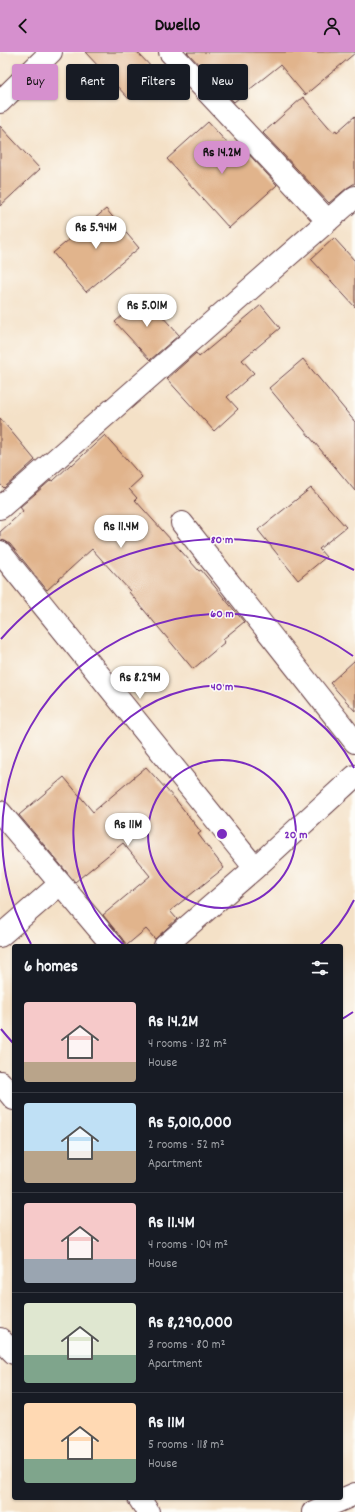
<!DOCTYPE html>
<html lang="en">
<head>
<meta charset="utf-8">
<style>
	body { margin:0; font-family:Dekko,sans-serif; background:#242831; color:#f1f3f6; height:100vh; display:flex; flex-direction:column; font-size:15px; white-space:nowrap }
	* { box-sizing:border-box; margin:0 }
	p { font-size:13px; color:#9ea1a6 }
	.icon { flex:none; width:22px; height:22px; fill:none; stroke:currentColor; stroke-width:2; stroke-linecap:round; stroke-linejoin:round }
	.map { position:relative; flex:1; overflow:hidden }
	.drawer { position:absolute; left:12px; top:892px; width:331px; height:556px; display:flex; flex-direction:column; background:#171b24; border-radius:4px; box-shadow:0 1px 3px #0004 }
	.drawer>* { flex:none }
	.hud { position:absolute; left:12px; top:12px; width:331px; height:36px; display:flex; gap:8px }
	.price { position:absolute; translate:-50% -34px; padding:0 9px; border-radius:14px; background:#fff; color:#222; font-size:13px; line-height:26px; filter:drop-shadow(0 1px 2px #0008) }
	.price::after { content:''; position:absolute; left:50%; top:24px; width:12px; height:9px; margin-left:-6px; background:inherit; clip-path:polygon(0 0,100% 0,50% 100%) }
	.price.current { background:#d690ce; color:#111 }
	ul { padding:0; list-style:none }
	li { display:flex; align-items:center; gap:12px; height:100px; padding:0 12px }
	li+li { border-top:1px solid #363941 }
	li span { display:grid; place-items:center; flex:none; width:112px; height:80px; border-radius:4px; color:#555 }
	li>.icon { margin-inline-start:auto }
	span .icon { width:48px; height:48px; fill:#fffc; stroke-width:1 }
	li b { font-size:17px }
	h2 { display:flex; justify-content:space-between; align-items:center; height:48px; padding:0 12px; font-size:17px }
	.tag { padding:0 14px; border-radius:4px; background:#171b24; box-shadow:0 1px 3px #0004; font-size:14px; line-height:36px }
	.tag.current { background:#d690ce; color:#111 }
	header { display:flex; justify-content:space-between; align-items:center; height:52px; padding:0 12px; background:#d690ce; color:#111; font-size:18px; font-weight:800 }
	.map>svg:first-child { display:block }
</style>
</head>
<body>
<header><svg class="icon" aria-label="back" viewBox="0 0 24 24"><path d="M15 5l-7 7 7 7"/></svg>Dwello<svg class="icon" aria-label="person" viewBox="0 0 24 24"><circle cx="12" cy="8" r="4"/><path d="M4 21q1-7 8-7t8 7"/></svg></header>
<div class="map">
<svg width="355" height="1460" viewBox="0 0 355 1460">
	<rect width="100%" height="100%" fill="#fdfcf7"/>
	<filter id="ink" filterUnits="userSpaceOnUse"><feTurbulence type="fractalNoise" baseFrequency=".025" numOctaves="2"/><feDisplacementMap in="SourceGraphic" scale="8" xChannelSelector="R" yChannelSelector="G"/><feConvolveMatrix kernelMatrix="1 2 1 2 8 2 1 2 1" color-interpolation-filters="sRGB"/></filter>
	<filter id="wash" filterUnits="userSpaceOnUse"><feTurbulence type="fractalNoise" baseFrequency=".012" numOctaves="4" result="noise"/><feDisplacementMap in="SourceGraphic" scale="16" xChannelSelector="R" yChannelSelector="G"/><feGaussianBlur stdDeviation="0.9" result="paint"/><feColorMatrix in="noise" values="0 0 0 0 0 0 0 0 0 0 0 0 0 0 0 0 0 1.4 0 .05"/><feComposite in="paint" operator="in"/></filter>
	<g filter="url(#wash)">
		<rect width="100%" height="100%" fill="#f4e1c7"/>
		<g id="blocks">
			<!-- building -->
			<path fill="#e1b48c" d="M85,0H137L157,21L129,47Z
				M187,0H355V1L305,43L280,13L234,50Z
				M303,45L333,80L336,78L337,80L355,64V131L347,136L329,151L263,81Z
				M208,70L239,104L245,98L277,133L229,176L167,107Z
				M0,74L40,117L0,154Z
				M106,157L139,196L86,240L53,201Z
				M334,186L355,209V255L311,207Z
				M144,244L179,283L150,308L115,270Z
				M261,253L280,276L242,308L254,321L227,345L238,357L214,379L167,327L196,301L199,305Z
				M303,307L355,370V439L269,336Z
				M0,366L35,408L4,436L0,432Z
				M105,383L142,425L129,437L137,446L135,448L199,519L201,518L244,570L223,587L225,590L193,617L129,540L130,539L92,497L47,538L10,492L5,489L0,488V480L23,459L20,455L51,428L53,429L71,412L72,413Z
				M311,436L346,475L319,497L326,505L298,528L258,478Z
				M355,608V659L330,631Z
				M146,715L176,748L201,780L198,782L224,816L170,859L177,867L155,887L146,877L127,893L103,863L150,824L123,791L75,830L19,763L64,725L93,760Z"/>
		</g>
	</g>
	<g filter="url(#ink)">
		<use href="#blocks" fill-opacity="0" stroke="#643c42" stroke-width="1"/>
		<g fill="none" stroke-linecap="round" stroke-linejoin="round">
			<!-- minor casing -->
			<g stroke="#643c42" stroke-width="24">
				<path id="minor" d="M170,0L328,169
					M0,50L51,0
					M0,456L355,145
					M182,471L355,690
					M0,500L255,816
					M0,760L113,894
					M0,884L60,832
					M165,894L255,816L355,724
					M0,1030L14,1047
					M0,1287L14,1301
					M139,1446L148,1460
					M313,1460L355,1442"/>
			</g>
			<!-- minor -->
			<use href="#minor" stroke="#fff" stroke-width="22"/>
		</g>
	</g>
	<!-- distance rings -->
	<g fill="none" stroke="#7b2cbf" stroke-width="2">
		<circle cx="222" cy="782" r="74"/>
		<path d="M354 848A148 148 0 0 1 319 894M125 894A148 148 0 1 1 354 716"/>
		<path d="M353 960A221 221 0 0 1 342 967M31 892A221 221 0 0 1 353 604"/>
		<path d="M13 991A295 295 0 0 1 1 977M1 587A295 295 0 0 1 354 518"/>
	</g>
	<circle cx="222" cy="782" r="6" fill="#7b2cbf" stroke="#fdfcf7" stroke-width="2"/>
	<g font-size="12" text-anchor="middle" font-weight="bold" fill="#7b2cbf" stroke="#fdfcf7" stroke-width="3" stroke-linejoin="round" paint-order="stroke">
		<text x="222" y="491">80 m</text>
		<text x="222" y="565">60 m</text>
		<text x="222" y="638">40 m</text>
		<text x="296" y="786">20 m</text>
	</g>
</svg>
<b class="price current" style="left:222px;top:123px">Rs 14.2M</b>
<b class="price" style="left:96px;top:198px">Rs 5.94M</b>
<b class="price" style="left:147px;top:276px">Rs 5.01M</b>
<b class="price" style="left:121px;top:497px">Rs 11.4M</b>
<b class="price" style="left:140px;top:648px">Rs 8.29M</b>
<b class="price" style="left:128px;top:795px">Rs 11M</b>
<div class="hud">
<a class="tag current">Buy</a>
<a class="tag">Rent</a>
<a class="tag">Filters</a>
<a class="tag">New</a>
</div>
<section class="drawer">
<h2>6 homes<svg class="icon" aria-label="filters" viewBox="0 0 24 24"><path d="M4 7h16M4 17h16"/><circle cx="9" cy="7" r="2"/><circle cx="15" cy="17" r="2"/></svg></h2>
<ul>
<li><span style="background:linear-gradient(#f6c9c9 75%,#b9a48a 0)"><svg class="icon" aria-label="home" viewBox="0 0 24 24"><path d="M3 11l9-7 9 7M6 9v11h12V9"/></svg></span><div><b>Rs 14.2M</b><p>4 rooms · 132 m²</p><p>House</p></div></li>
<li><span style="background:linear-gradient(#bfe0f5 60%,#b9a48a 0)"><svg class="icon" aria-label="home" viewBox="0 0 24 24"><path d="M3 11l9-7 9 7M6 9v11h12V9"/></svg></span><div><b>Rs 5,010,000</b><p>2 rooms · 52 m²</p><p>Apartment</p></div></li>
<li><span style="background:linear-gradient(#f6c9c9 70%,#9aa5b1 0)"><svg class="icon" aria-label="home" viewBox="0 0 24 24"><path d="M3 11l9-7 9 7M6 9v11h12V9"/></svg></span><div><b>Rs 11.4M</b><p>4 rooms · 104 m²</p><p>House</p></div></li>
<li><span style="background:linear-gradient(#dfe7d0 65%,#7fa58c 0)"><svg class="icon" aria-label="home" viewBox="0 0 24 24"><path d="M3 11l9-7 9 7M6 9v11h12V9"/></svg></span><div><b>Rs 8,290,000</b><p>3 rooms · 80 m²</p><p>Apartment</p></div></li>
<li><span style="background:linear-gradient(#ffd9b3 70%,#7fa58c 0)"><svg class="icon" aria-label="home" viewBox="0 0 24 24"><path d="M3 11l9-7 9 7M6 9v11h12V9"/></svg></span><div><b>Rs 11M</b><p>5 rooms · 118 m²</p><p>House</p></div></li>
</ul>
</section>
</div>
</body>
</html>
